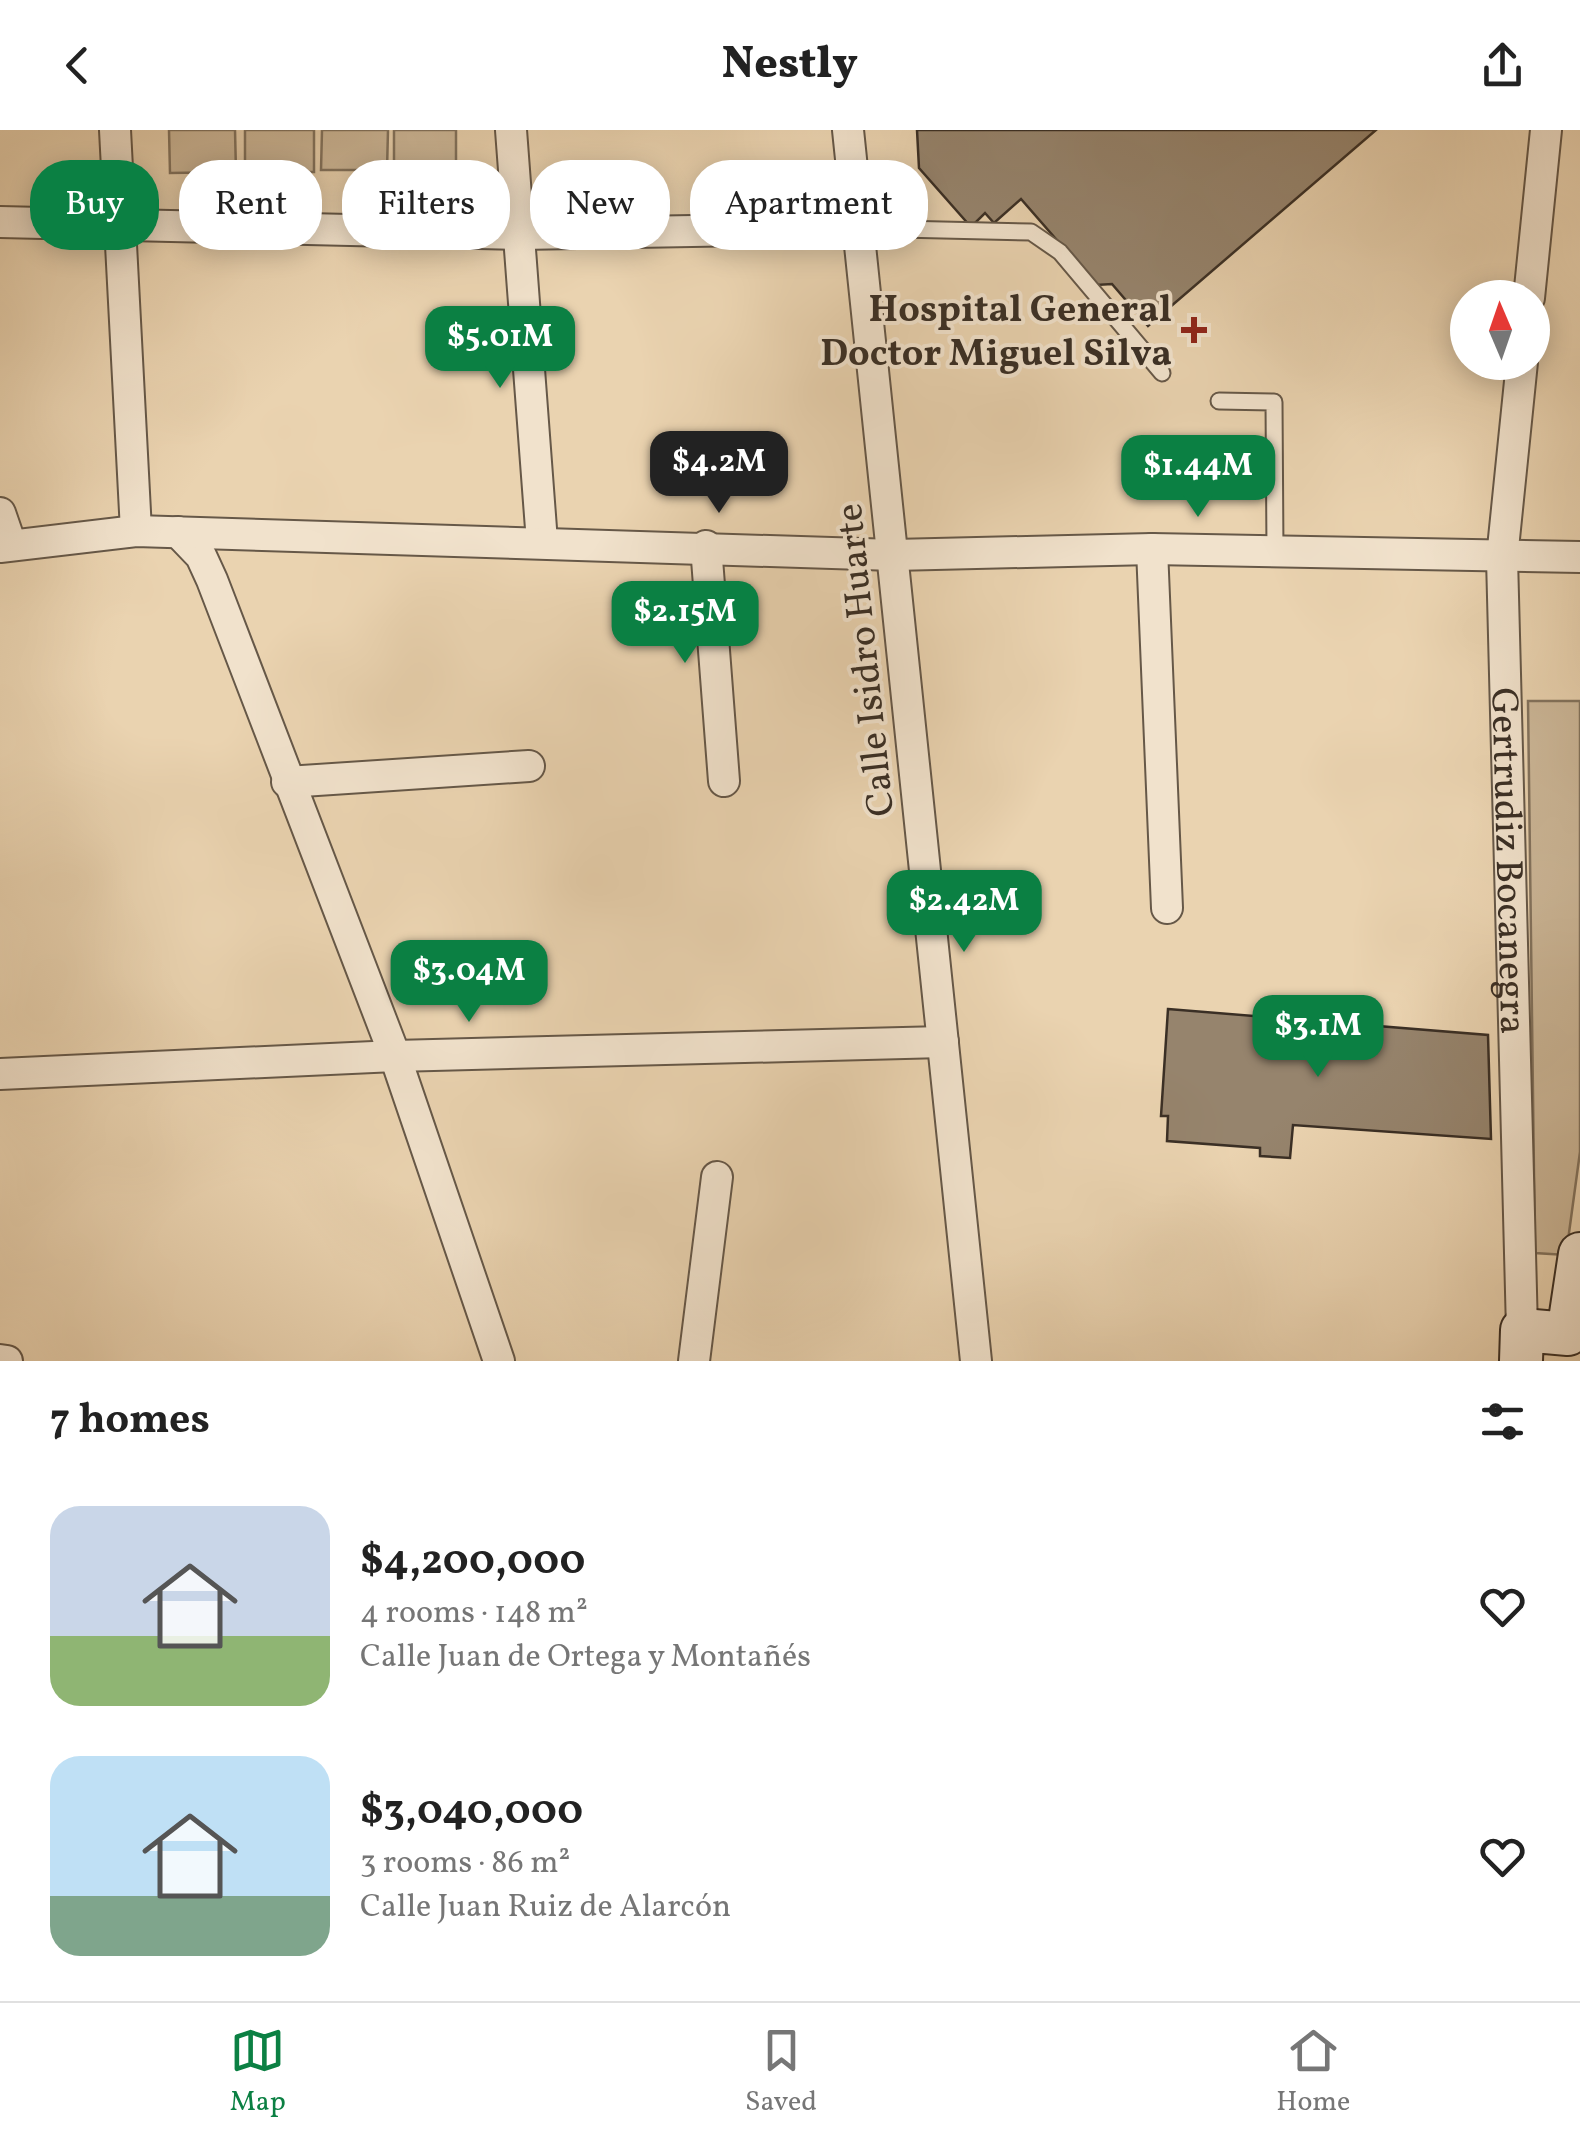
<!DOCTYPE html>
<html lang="en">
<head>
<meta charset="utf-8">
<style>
	body { margin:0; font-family:Vollkorn,serif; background:#f6f6f6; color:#222; height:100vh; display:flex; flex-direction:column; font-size:38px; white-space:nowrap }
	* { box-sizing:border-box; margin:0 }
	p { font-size:32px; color:#767676 }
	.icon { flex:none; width:55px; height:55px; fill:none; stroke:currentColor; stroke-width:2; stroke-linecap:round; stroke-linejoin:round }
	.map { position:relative; height:1231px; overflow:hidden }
	.side { display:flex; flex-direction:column; background:#fff; flex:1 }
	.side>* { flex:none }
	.top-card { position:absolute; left:30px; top:30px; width:1000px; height:90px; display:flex; gap:20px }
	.needle { width:65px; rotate:358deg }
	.buttons { position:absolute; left:1450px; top:150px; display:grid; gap:20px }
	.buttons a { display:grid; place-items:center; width:100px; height:100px; border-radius:50%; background:#fff; box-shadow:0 5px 25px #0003; font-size:50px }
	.price { position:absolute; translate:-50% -85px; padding:0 22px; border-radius:20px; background:#0b8043; color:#fff; font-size:32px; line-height:65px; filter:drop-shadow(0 2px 5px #0008) }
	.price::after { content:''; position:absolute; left:50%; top:60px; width:30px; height:22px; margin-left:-15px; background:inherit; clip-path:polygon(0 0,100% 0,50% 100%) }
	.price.active { background:#222; color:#fff }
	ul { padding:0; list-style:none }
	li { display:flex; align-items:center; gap:30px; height:250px; padding:0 50px }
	li span { display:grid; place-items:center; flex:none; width:280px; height:200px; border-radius:30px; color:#555 }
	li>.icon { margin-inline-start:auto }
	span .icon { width:120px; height:120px; fill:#fffc; stroke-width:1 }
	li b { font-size:42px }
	h2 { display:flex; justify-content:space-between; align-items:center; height:120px; padding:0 50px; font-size:42px }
	.chip { padding:0 35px; border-radius:40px; background:#fff; box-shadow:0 5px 25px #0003; font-size:35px; line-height:90px }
	.chip.active { background:#0b8043; color:#fff }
	header { display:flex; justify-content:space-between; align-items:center; height:130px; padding:0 50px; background:#fff; font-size:45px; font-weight:800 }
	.menu { display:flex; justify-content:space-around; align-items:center; height:140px; border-top:2px solid #e0e0e0; background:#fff; font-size:28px; color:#767676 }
	.menu a { display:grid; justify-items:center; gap:5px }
	.menu .active { color:#0b8043 }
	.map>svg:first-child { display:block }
</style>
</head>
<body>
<header><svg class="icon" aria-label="back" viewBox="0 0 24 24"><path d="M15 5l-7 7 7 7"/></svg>Nestly<svg class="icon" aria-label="share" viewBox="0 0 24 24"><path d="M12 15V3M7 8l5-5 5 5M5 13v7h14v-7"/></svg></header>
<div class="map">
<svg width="1580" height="1231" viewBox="0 0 1580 1231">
	<rect width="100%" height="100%" fill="#ead3b0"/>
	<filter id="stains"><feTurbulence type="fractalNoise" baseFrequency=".002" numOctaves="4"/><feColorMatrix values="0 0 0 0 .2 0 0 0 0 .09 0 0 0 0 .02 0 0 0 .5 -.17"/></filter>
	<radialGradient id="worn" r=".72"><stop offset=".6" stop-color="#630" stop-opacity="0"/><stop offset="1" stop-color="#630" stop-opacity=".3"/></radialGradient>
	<!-- green -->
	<path fill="#ccb798" stroke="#83735e" stroke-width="2.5" d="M169,0H235L236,42L170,43Z
		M245,0H314V42H245Z
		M322,0H388L387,40H321Z
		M394,0H456V43H394Z
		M1528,571H1580V1022L1566,1125L1535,1123Z"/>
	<!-- building -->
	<path fill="#96846d" stroke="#3a2f25" stroke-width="2.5" d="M917,0H1376L1148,196L1112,154L1096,155L1021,69L994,93L985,83L971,97L919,38Z
		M1168,879L1488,905L1491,1009L1293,995L1290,1028L1260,1026V1018L1167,1011L1168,986H1161Z"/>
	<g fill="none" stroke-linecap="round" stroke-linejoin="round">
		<!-- lane casing -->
		<g stroke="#665848" stroke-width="19">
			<path id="lane" d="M856,98L1031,102L1060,122L1162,243
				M1219,271L1274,272L1275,422"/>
		</g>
		<!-- street casing -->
		<g stroke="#665848" stroke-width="34">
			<g id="street">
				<path d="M115,0L136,401"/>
				<path d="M511,0L542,412"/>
				<path d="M848,0L976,1231"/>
				<path d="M0,92L520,104L856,98"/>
				<path d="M1529,168L1546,0"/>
				<path id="s1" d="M1522,232L1502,428L1522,1200"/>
				<path d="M0,383L11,415"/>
				<path d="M178,402L201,426L212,450L395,926L499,1231"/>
				<path d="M706,416L724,651"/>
				<path d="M0,417L136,401L894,425L1152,419L1580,427"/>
				<path d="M1152,419L1167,778"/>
				<path d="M287,652L529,636"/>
				<path d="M0,944L395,926L943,912"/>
				<path d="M0,1230L7,1231"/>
				<path d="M694,1231L717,1047"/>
			</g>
		</g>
		<!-- secondary casing -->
		<g stroke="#3a2f25" stroke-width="46">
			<path id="secondary" d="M1521,1231L1522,1200L1568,1204L1580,1124"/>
		</g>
		<!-- lane -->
		<use href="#lane" stroke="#f1e2cc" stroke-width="15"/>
		<!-- street -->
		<use href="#street" stroke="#f1e2cc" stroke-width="30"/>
		<!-- secondary -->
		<use href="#secondary" stroke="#f1e2cc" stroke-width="42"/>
	</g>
	<!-- markers -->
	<path fill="#8f2418" stroke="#f1e2cc" stroke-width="4" d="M1189 185h10v10h10v10h-10v10h-10v-10h-10v-10h10z"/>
	<g text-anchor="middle" stroke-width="8" stroke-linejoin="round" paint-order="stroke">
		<!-- poi labels -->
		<g font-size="38" font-weight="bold" fill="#3a2f25" stroke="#f1e2cc" text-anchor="end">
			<text x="1172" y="191">Hospital General<tspan x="1172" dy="44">Doctor Miguel Silva</tspan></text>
		</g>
		<!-- street labels -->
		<g font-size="38" fill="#3a2f25" stroke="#f1e2cc">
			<text transform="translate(864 530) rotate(-96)" y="13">Calle Isidro Huarte</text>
			<text dy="13" stroke="none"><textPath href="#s1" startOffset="500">Gertrudiz Bocanegra</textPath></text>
		</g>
	</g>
	<rect width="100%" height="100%" filter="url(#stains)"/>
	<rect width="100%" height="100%" fill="url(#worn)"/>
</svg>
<div class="buttons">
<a><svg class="needle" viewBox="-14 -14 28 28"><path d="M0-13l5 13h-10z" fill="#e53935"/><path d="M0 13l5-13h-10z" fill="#767676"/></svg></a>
</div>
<b class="price" style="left:500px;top:261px">$5.01M</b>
<b class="price active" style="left:719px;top:386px">$4.2M</b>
<b class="price" style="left:1198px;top:390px">$1.44M</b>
<b class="price" style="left:685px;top:536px">$2.15M</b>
<b class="price" style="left:964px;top:825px">$2.42M</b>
<b class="price" style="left:469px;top:895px">$3.04M</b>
<b class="price" style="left:1318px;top:950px">$3.1M</b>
<div class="top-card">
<a class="chip active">Buy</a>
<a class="chip">Rent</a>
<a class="chip">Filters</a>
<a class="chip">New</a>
<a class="chip">Apartment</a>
</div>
</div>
<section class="side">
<h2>7 homes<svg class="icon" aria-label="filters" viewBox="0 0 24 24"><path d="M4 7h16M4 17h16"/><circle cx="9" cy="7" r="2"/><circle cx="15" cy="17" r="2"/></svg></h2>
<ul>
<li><span style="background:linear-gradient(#c9d6e8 65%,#8fb573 0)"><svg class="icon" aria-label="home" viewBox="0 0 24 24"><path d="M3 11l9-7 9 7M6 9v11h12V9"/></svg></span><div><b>$4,200,000</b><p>4 rooms · 148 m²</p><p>Calle Juan de Ortega y Montañés</p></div><svg class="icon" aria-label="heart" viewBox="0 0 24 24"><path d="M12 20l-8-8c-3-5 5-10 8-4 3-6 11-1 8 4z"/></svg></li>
<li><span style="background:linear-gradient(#bfe0f5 70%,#7fa58c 0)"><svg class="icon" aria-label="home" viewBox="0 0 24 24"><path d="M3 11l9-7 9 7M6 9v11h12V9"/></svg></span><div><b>$3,040,000</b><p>3 rooms · 86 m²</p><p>Calle Juan Ruiz de Alarcón</p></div><svg class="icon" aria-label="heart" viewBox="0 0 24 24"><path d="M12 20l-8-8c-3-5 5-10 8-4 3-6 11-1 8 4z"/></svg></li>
</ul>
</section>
<nav class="menu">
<a class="active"><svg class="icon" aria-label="map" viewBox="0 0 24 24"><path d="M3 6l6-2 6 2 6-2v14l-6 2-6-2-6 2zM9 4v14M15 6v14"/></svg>Map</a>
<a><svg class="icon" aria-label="saved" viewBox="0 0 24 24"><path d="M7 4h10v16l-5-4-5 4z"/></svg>Saved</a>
<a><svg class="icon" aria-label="home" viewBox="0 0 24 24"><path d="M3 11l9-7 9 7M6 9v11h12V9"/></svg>Home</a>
</nav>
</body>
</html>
